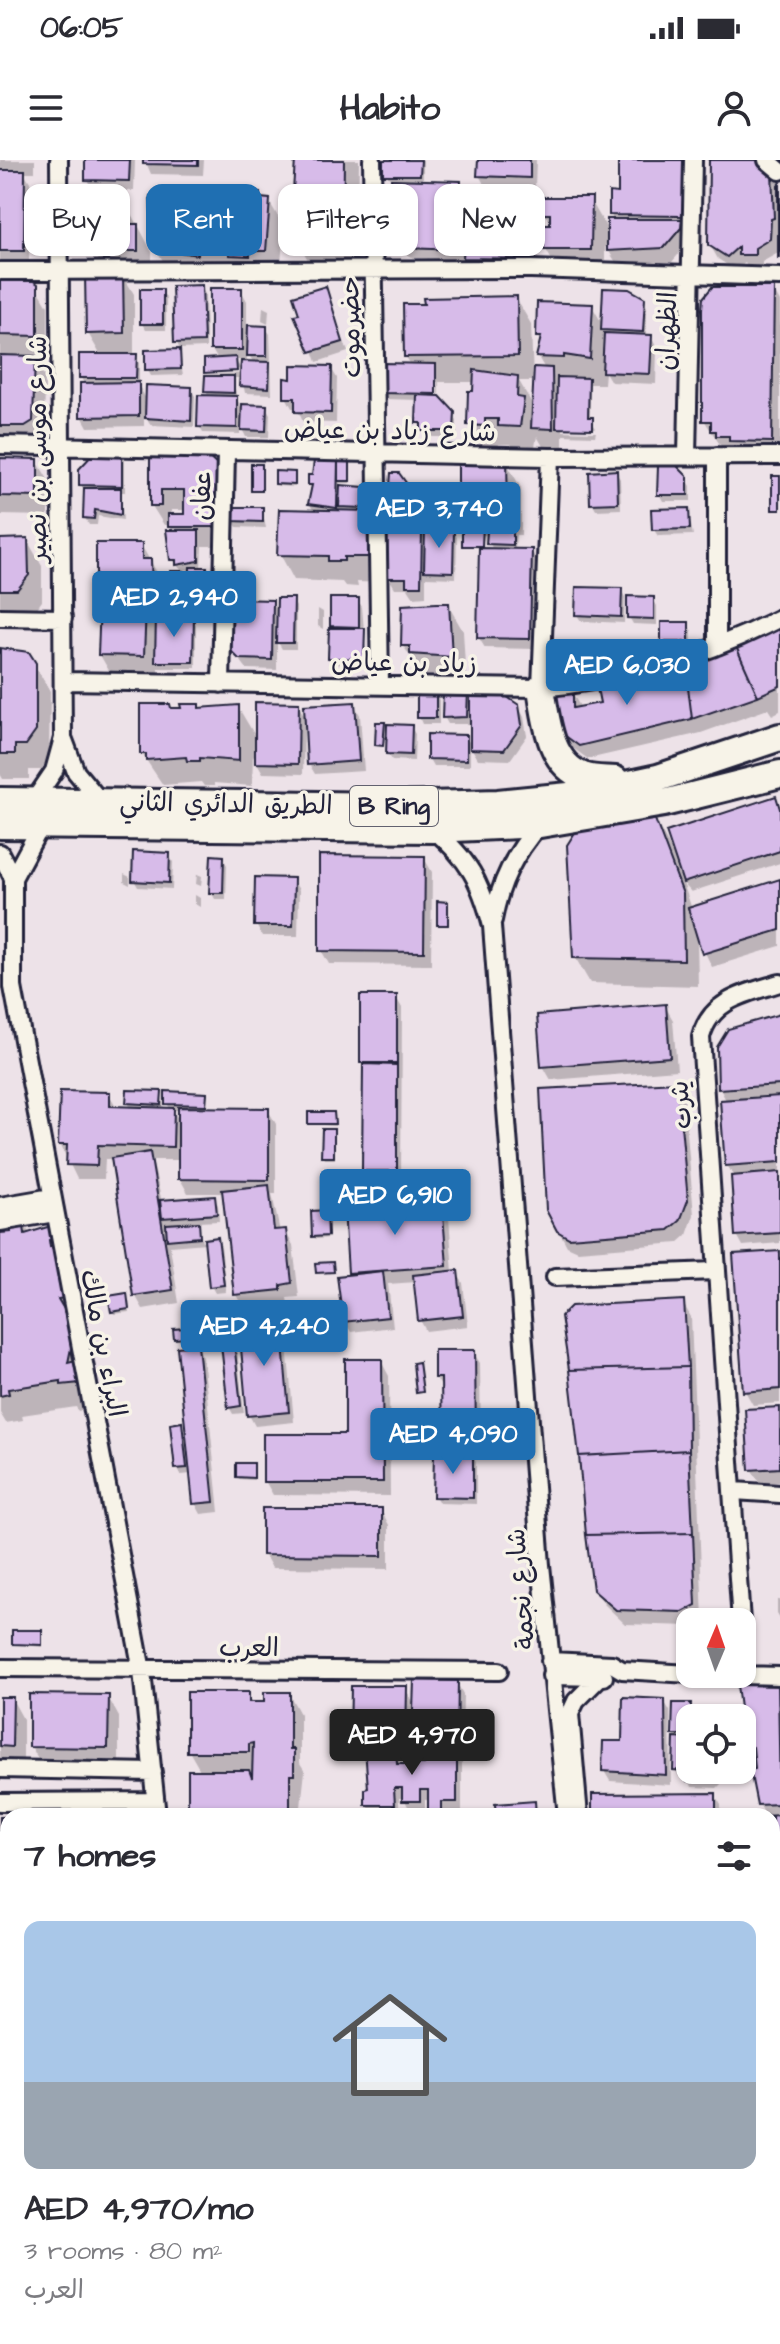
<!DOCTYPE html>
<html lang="en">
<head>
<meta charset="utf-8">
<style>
	body { margin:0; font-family:"Architects Daughter","Playpen Sans Arabic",sans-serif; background:#f2f2f3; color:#2b2b33; height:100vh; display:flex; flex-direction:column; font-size:30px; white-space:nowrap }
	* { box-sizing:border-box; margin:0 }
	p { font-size:26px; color:#7c7c81 }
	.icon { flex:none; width:44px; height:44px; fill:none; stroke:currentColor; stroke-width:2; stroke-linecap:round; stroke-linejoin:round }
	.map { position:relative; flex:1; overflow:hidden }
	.sheet { position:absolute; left:0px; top:1648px; width:780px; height:536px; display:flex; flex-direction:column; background:#fff; border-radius:24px 24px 0 0; box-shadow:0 2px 6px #0004 }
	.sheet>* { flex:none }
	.top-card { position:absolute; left:24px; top:24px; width:732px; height:72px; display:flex; gap:16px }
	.needle { width:52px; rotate:2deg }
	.fabs { position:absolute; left:676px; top:1448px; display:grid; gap:16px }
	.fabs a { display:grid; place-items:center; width:80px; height:80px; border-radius:16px; background:#fff; box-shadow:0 2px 6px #0004; font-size:40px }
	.price { position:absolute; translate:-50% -68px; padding:0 18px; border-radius:8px; background:#1f6fb2; color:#fff; font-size:26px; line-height:52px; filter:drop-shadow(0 2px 4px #0008) }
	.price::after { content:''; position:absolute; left:50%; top:48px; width:24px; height:18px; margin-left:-12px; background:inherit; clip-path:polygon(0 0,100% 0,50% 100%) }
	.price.current { background:#222; color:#fff }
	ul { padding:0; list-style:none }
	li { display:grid; align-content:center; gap:16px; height:424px; padding:0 24px }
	li span { display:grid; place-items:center; height:248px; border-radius:16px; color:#555 }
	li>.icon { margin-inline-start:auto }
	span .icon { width:144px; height:144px; fill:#fffc; stroke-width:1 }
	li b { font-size:34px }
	h2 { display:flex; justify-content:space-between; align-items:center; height:96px; padding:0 24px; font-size:34px }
	.chip { padding:0 28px; border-radius:16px; background:#fff; box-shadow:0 2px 6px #0004; font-size:28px; line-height:72px }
	.chip.current { background:#1f6fb2; color:#fff }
	.status { display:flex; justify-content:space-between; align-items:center; height:56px; padding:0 40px; background:#fff; direction:ltr }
	.status svg { height:22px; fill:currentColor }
	header { display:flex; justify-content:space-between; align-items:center; height:104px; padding:0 24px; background:#fff; font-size:36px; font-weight:800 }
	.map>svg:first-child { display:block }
</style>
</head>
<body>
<div class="status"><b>06:05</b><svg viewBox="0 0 49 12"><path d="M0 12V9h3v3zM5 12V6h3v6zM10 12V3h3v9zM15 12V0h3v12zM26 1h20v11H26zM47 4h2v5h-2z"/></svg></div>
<header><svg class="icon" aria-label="menu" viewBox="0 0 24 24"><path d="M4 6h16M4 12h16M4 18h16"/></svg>Habito<svg class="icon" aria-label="person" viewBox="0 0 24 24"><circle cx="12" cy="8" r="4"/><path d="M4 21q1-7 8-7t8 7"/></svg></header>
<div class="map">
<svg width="780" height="2184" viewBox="0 0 780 2184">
	<rect width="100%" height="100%" fill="#ede2e8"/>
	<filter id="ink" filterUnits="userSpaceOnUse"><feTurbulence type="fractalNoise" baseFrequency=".0125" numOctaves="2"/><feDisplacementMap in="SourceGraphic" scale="16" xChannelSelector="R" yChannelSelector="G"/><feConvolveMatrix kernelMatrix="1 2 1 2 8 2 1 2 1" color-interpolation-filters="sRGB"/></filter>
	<g filter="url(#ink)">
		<!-- shadow -->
		<path fill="#0003" fill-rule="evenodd" d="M0,0H35V12H24L30,22L29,101H0Z
			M87,0H135L134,31L93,30L87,20Z
			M145,0H204L203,15L151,14Z
			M291,0H359L357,106L311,105L293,74L297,10Z
			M385,0H423V22L460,23L466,34L465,55L478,56L481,53L476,44L521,37L527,48L526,69L538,89L537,109L471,108L463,94V100L414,98L406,94L391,73L393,21L385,14Z
			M480,0H536L535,28L485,26L479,15Z
			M619,0H690L688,83L672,102L617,104L605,85V116H561L546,90L553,67L545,54L590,39L609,72L614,61L611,55L620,35Z
			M710,0L773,11L780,23V98V92L762,102V108H748L745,103L735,110L718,99L710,85Z
			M259,35L262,40L269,41L284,67L280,117L264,116V121L246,120L244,116L212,115V120L170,113L155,87L237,40Z
			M111,39L115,45L128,46L152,92V116H123L134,134V196L139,203V226L147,241L191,229L195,236L194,267L151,265L144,254V266L88,267L82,256L85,225L81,218L101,196L88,173L104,110L90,84Z
			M0,116L36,126L48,146V195H32L45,218L44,281L6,285L0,274Z
			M201,127L205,134L206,188L180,189L176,182Z
			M325,129L348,192L317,202L301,155Z
			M773,129L780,142V307H746L743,301L728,297L704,260Z
			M212,130H241L247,141V167L266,168L270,174L272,234L245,233L242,218H233L237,239L243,251L244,246L266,247L270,254L269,277H246L240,265V274L203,273L199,266L200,238H210L206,232L207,215L247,213L246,209H242L243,200H235L241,209L206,212V200H218L212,190ZM247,192L254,203H247Z
			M162,131L166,138V170H146L142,164Z
			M516,138L531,164L533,221H519L534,247L545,209L538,197L541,183L538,177L592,146L603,165L643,140L647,147L646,177H651L657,188L656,224L611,222L605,212L604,224H590V259L596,268L563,267V271L596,272L595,276L563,275V288H544L537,276L534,292L515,291L511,284H499L498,291L484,290L469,265L475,222H439V238L457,261V277H427L418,263L419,240L386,239L382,232L411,205L406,197ZM434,222H438V244H434Z
			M263,147L269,150L268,164L262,161Z
			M179,191L183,215L151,216L147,209Z
			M331,208L337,218L336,263L303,262L297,248H292L286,237L293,221Z
			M121,293L125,300V332H121L123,360L98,356L97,365H89L85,358L86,333L81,325Z
			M152,296H204L228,386H202L201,409H206L210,416L209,440L195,439L191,432L192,409L182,411L172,399L168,372H173L170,365H164L152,346ZM171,350H186V356H171Z
			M0,300L37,301L49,321L48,356L0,355Z
			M506,302L521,328V375H516L515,390H531L537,401L535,489L485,488L479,478L492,390L489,375H483V384L479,377L475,379L481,388L464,385L470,366L460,349Z
			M338,304L351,307L350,323H340V327L363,329L367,335L366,353H371L388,383L392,371L389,365L390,324L421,347L426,355V370L453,371L457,377L456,418L426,417V436L414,437L408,428H395L385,412V423L357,422L358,427L345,426L342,422L294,420L280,394L314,352L310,344L313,330L310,325Z
			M616,312L620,319L621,349L596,350L592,343Z
			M294,314L295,327L278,326L277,323Z
			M686,318L691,326V341H663L659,334Z
			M262,349L266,368L237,367L233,361Z
			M688,350L693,375L658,376L654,370Z
			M27,380L42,406V441L32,455L0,456V381Z
			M141,385L162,421V451H147L158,469L193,458L196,465V508H158V522L115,521L100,495L106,445L98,431Z
			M244,421L246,441L272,442L279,454L293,440L296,447V489H282L277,481V510L247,509L231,488L232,438L228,435Z
			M621,430L625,437L624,463L581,461L577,455Z
			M653,439L657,446V465L633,464L629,457Z
			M332,440H358L362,447L367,505L334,504L330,497Z
			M448,445L463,471L466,522L427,519L403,486Z
			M318,449L323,452V469L318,466Z
			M688,464L692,471V488H667L663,481Z
			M780,464V551L772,555L768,549L701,573L588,599L570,586L556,562L572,533L581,548L603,545Z
			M0,490H15L34,504L50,531L49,597L41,610H29V619H3L0,614Z
			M580,491L581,514H565L564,511Z
			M466,532L472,541L518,546L524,557L527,576L510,600L478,599L470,586V606H433L429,599L466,577L472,587V564H448L444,557Z
			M435,533L439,540V564H422L419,557Z
			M354,544L360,555L364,611L315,614L309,604L307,565L304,566L303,614L263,613L253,596L252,626L214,623V626H204L201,622L163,625L142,594L172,550L198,546L201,550L238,547L257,579L298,545L307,560Z
			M411,567L415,574L414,601L392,600L388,594Z
			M775,638L780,647V703L691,732L683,723L692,749L780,721V786L712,807L697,776L698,826L590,823L575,797L653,656L672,691Z
			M169,695L173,702L172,729L138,727L134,720Z
			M223,698L227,705L226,739H215L211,732Z
			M424,698L432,712L431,805L329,804L321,790Z
			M124,714L130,717V725L124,722Z
			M197,714L202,716L201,726L196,724Z
			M293,720L299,730L298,776H262L256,765Z
			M195,735L200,738V747L195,744Z
			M396,837L402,848L401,1021H370L364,1010L365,908L362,902Z
			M665,846L673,860L677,910L551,920L543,906Z
			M780,856V1083L743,1086L737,1075L733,1015L727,1005V942L720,929L719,888Z
			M676,924L684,938L694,1055L687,1075L678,1083L578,1091L567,1086L559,1071Z
			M161,933L164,949H170L167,943L205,935L209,949L268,950L276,964V1034H272L280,1072L285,1071L293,1085L299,1137L287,1138L288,1144L244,1149L236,1135L225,1033H188L180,1019V1000H152L162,1042L214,1038L218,1045L219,1061L197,1062L202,1081L217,1079L221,1086L226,1132L215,1133L211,1126L206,1083L170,1086L179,1143L143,1149L135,1135L113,999H105L104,1019H77L60,984L109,934L117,948L132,949L128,943ZM173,950H180V963Z
			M333,954L335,966L310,964Z
			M333,971L335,999H325L323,996Z
			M441,1043L449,1057L453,1113H457L463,1123L468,1166L426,1171L420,1160L416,1122L388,1124L393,1167L351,1172L345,1162L353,1116L350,1112Z
			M327,1054L329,1078L316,1079L314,1077Z
			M22,1061L30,1074L53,1067L93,1248L78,1251L76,1247L22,1255L23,1260L6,1263L0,1253V1075L14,1073Z
			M780,1093V1243L753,1245L745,1231Z
			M127,1138L129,1152L114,1154L113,1152Z
			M683,1143L691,1157L703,1460L690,1462V1466L625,1464L604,1444L595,1429Z
			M280,1163L286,1174L294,1262L255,1266L249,1255Z
			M231,1167L235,1173L244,1253L233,1254L229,1247Z
			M199,1172L200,1180L176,1179Z
			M197,1187L203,1197L219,1352L201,1354L195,1343L192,1314L181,1315L177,1308L181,1265L188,1277Z
			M473,1192L480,1203L481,1291H450L444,1281L442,1228L436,1218Z
			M381,1201L389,1216L390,1336L273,1335L265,1321L347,1276Z
			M780,1249V1322L760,1323L751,1309Z
			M472,1296L476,1302V1344L439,1343L435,1336Z
			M253,1305L254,1320L239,1319L238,1316Z
			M381,1350L389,1365V1409L272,1408L264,1394Z
			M777,1440H780V1459L777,1454Z
			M41,1472L43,1487L14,1484Z
			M457,1523L463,1534L462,1594L458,1593L462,1601V1652L433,1656L430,1640H425V1651H410L404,1638H399V1655H373L367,1644L371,1630L367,1593H358L352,1582L405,1528L415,1545ZM411,1576L421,1592H426V1606H401L397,1593H411Z
			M777,1525L780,1527L779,1723L772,1710V1656H766L759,1644L756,1596L743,1555Z
			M248,1534L253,1544H266L289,1534L300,1554V1603L305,1611L300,1656H190L201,1612L189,1591ZM247,1611L254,1612V1623Z
			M108,1537L119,1557V1608L42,1606L31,1586Z
			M0,1539H12L23,1559V1606H0Z
			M664,1541L670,1551L671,1625L610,1621L604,1611L624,1583Z
			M690,1545L694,1552L693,1558H690V1610H721V1624L717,1628L692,1627L688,1617L679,1616L675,1609L676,1578L672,1572Z
			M715,1635L721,1645V1656H594Z
			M0,1659H8V1747L0,1728Z
			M772,1804L774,1820L780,1825V1855H772Z
			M772,1865H780V1927L772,1926Z
			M8,1889V1951L0,1952V1890Z
			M778,1945H780V1967L778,1964Z
			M772,1975L773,1977L772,2036Z
			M772,2063L780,2064V2096H772Z
			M772,2124L780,2125V2167H772Z
			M0,2171L10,2184H0Z
			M12,2176H74V2180L69,2184H19Z
			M281,2176H330L328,2182L307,2184H286Z"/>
		<!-- building -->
		<path fill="#d7bbe9" stroke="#22223b" stroke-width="2" d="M85,0H130L129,21L85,20Z
			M143,0H198V5L143,4Z
			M289,0H344L343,81L294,80L291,63L295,0Z
			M383,0H421L420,15H383Z
			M478,0H530V18L477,16Z
			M618,0H684L683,56L609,55V32L618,33Z
			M709,0H763L772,12L774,58L771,59L770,79L755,88V95H738V87L727,97L708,85Z
			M0,10H25L24,91H0Z
			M391,19L461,21L458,90L406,88V84H398L399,74L389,73Z
			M780,22V98H778V25Z
			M235,32L260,33V38L270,39L266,91H250V96L229,95V90L198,89V95L153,88L150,36L197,38V33L235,38Z
			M474,33L522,35L521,66H527L526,76H533L532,99L463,98L466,53L478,54L481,50V44H474Z
			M88,37H113L112,43L129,44V64H138V91H101V84H87Z
			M543,37H592L591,90H544V65H550V54H543Z
			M607,59H682L681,68L664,88L607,91Z
			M85,112H123L124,173L86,174Z
			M0,114L24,115L38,124V176L0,175Z
			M202,125L204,182L174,183L172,126Z
			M326,126L343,182L310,192L294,155L299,154L293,136Z
			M712,127H774L772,282L729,281V276H716V271H711V261H702V149L703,138Z
			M210,128H242V190H210Z
			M603,128L629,129L645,138L643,172L601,170Z
			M140,129H163V164H140Z
			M517,136L518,196L404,197L403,144H424L423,138Z
			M537,142L593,144L590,199L564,195V198L536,197L541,177H536Z
			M248,165L267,166V196H247Z
			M604,173L652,175L650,214L602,212Z
			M180,189L181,209L145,210V190Z
			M79,194H137L136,218H79Z
			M0,195L35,196L33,261L25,266H0Z
			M236,197L237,211L204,213V199Z
			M241,201L270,202L269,228L239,226Z
			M381,203L436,204V234L380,233Z
			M291,205L332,206L331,253L295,252V238H284V218L291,219Z
			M534,207L552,208L553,269L531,268Z
			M474,210L518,216L517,237L524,238L520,267L498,266V259H485V266L467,265L468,231H473Z
			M205,216H234V233L204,232Z
			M557,217L589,218L588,257H593V269L556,268Z
			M139,222V256L80,257V223Z
			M146,225L192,227L191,261L145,258Z
			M198,235L237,236V268L197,267Z
			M417,235L440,236L455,252L454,271H421V263H416Z
			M242,244L267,245L266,271L241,270Z
			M96,291H122V326L79,325V309Z
			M150,294H205L218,306V367H168V354H184V330H161V346H150Z
			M315,294H328V300H338L337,348L308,344L312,325H308V315H312Z
			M0,298L38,299V337L0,336Z
			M458,299L507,300L508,350H458Z
			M338,302H350V321H338Z
			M251,304H262V331H251Z
			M658,306H677L688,317V335H657Z
			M617,310L618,343L590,344L589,312Z
			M275,311L295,312V325L275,324Z
			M391,313H399L423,346V366H387Z
			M772,316H780V350H772Z
			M340,325L364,327L363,348L339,347Z
			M84,328H121V355L95,350L94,359L83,358Z
			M231,347H263V362L231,361Z
			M689,348L690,369L652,370L651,349Z
			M279,349L373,351L371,397H344V401H328V396L277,395Z
			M488,359L513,360V385L486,384Z
			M462,364L483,365L482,386H462Z
			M425,368L454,369L453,412L424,411Z
			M386,369H422L421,426H406V418H387Z
			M166,370H199V401L176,405V400H170Z
			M28,378L29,415L17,430H0V379Z
			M96,383H142V399H151L152,432H96Z
			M479,388L532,389L530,479L477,478Z
			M190,407H207V433H189Z
			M170,411H184V434L170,433Z
			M226,419H246L245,436L225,435Z
			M576,427L622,428L621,457L575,455Z
			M627,436L654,437V459L627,458Z
			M277,438H294L293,483H276Z
			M330,438H359V467L330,466Z
			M230,439L273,440L272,500L239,499L229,489Z
			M100,443L146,445L144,496L98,495Z
			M437,443H449L452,497L410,494V486H401L402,445Z
			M156,455L194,456L193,502H155Z
			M780,461V526L758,536L734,482Z
			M661,462H689V482H661Z
			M329,468H365L364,499L328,498Z
			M734,482L758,536L692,559L685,503Z
			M0,488L29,492L36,503V571L26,585H15V594H0Z
			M562,488L581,489L580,512H562Z
			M685,503L692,559L579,586L560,572L554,533L573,531V548L600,543L597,528Z
			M443,530H468L467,557L442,558Z
			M417,531H436V558H417Z
			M470,533H501L519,545L522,565L504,590L470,589Z
			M255,542L299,543L298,604L255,603Z
			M355,542L359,601L307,605L304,545Z
			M140,544H170L171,548H181L180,544H199V548L239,545V601L200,598V601H187L186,597L146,600V594H140Z
			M376,562H385L383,586L375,585Z
			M387,564L412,565L411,595L386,594Z
			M427,574L467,575V600L427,599Z
			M776,636L780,649V691L683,723L666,672Z
			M653,654L683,734L684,800L573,798L567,685L583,660Z
			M133,691L170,693L169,723L132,721Z
			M211,695L224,696L223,733H209Z
			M319,695L425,696L424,792L319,791Z
			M255,717L294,718L293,766H254Z
			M780,719V770L702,794L688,748Z
			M437,741L448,742V765H437Z
			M360,835H397V903H360Z
			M666,844L670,897L541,907L537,855Z
			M780,854V925L718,929L717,887L728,869Z
			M363,904L397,905V1011H362Z
			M677,922L688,1040L680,1061L669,1070L569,1078L557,1071L546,1050L540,929Z
			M127,930L162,931L161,945L126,943Z
			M60,931L110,932V946L174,948L173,987L98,985L97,1006L66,1005L67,985H58Z
			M165,931L207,933L206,945L165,944Z
			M780,936V1002L725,1006L720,940Z
			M178,947L269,948V1020L178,1019Z
			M308,952H334L335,964H308Z
			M322,969H334V997H321Z
			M150,992L173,1130L133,1136L111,998Z
			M780,1012V1073L735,1076L731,1016Z
			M269,1025L274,1070L286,1069L292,1123L281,1125V1130L234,1135L222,1030Z
			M215,1036L217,1054L162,1058L160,1040Z
			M442,1041L447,1106L348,1113L344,1048Z
			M327,1050L328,1076L312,1077L311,1051Z
			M23,1059L25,1074L54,1065L56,1079L49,1080L50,1087L57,1086L65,1138L58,1139L68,1156L72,1183L68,1203L76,1201L80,1223L61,1225V1221L8,1229L9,1234L0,1236V1073L11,1072L10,1061Z
			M199,1062L200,1077L167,1080L166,1064Z
			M218,1077L224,1125L209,1127L204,1079Z
			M780,1091V1229L743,1232L733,1094Z
			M333,1102L334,1112L316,1113L315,1103Z
			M458,1110L463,1156L418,1161L413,1115Z
			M383,1111L388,1157L343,1162L337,1116Z
			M127,1133L129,1149L111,1152L108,1136Z
			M684,1140L688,1207L569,1210L561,1156L571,1146Z
			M281,1161L289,1252L247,1256L239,1165Z
			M232,1164L241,1246L228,1248L219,1166Z
			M199,1167L200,1177L174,1179L173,1169Z
			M198,1185L214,1342L193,1344L177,1187Z
			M434,1190H475L476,1281H442L441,1218H434Z
			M345,1199H382L383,1322H263V1274H345Z
			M419,1202L423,1232L416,1233L413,1203Z
			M688,1207L689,1290L579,1296L569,1210Z
			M780,1247V1308L749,1310L745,1249Z
			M427,1249L431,1288L422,1289L418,1250Z
			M182,1262L187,1308L175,1309L170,1264Z
			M689,1290L693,1373L586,1375L579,1296Z
			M434,1293L473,1294V1338L433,1337Z
			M236,1303H254V1318L236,1317Z
			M262,1348H382V1396L262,1395Z
			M693,1373L696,1445L683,1452L616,1450L593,1430L586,1375Z
			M12,1470H42V1485L12,1484Z
			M414,1520L458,1521L457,1584L412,1582Z
			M778,1523L780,1644L757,1645L750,1610L755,1609L753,1587L749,1586L747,1556H741L737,1525Z
			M351,1526H407L406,1583H350Z
			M187,1532H249V1542H264V1532H290V1589H294V1615H290V1656H188V1610H249L252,1618L253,1583L249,1584V1592H187Z
			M29,1534L109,1535L108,1588L29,1587Z
			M0,1537H13L12,1587L0,1586Z
			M623,1537L665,1539L666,1615L602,1611L603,1581H622Z
			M673,1543H691L690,1575H672Z
			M674,1578L690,1579V1610H719L714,1622L687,1621L686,1611L673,1610Z
			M365,1588H396L397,1604H424V1589L457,1588V1642H441V1652H428V1630H420V1641H402V1628H394L395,1645H365V1629L368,1628Z
			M716,1633V1656H592V1634Z
			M535,1641L536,1656H496L495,1644Z
			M65,1646L124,1647V1656H45V1652L65,1653Z
			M780,1655V1713H772V1656H763Z
			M0,1657H8V1710H0Z
			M8,1718V1771H6L2,1747L7,1746L5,1735L0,1736V1719Z
			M772,1726H780V1784H775L772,1772Z
			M772,1818H779L778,1849H772Z
			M772,1863H780V1916H772Z
			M8,1887V1941L0,1942V1888Z
			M772,2061L780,2062V2090H772Z
			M8,2107V2169L0,2159V2115Z
			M772,2122L780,2123V2157H772Z
			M13,2176H54L45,2184H20Z
			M535,2176H571V2184H535Z
			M650,2177H670V2184H641Z"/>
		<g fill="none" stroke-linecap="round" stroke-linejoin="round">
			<!-- minor casing -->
			<g stroke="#22223b" stroke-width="22">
				<path id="minor" d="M372,0L380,524
					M767,0L780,11
					M0,111L531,109L780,117
					M0,285L550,297L780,296
					M687,296L693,0
					M717,296V486
					M0,457L63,458
					M63,521L541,528C625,520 705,496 780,458
					M221,524L226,292
					M541,528L550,297
					M64,580L76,612L101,642
					M33,642L54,611L63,578L59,0
					M42,664L13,718V827L142,1511L157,1656
					M433,669C469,700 480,720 492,766L541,1405L567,1656
					M0,693L13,718
					M493,760C500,722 514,694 540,664
					M0,1046L52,1037
					M0,1062L55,1053
					M555,1117L715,1111
					M734,1331L780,1334
					M741,1462L701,877C711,839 747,833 780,823
					M742,1482L744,1515
					M550,1501L612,1504L622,1510L690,1514
					M0,1508L499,1511
					M694,1514L780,1516
					M551,1516L604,1517
					M0,1609L153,1612
					M0,1642L155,1641
					M579,1656L570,1554L576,1541L600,1517
					M0,1824L8,1823
					M0,1997L8,1995
					M212,2176L213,2184
					M361,2176L362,2184
					M606,2176V2184
					M700,2176L780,2183
					M395,2184L501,2176"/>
			</g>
			<!-- primary casing -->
			<g stroke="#22223b" stroke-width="32">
				<path id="primary" d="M541,528C546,557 549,604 583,616C592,620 605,619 615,620
					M0,641L393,646L498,643L579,635L658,618L780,577
					M0,665L433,669L540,664L664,643L780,614"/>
			</g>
			<!-- minor -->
			<use href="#minor" stroke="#f7f3e8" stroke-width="16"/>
			<!-- primary -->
			<use href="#primary" stroke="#f7f3e8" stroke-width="26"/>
		</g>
	</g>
	<g text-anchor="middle" stroke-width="7" stroke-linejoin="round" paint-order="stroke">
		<!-- shield labels -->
		<rect fill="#f7f3e8" stroke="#62616f" stroke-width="2" x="350" y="626" width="88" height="40" rx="6"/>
		<g font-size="24" font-weight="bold" fill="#22223b">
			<text x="394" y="654">B Ring</text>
		</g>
		<!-- street labels -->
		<g font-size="26" fill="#22223b" stroke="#f7f3e8">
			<text transform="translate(350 167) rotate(-91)" y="9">حضرموت</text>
			<text transform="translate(666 171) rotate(-88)" y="9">الظهران</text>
			<text transform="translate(390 270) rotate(1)" y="9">شارع زياد بن عياض</text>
			<text transform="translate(37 289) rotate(-90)" y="9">شارع موسى بن نصير</text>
			<text transform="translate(201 336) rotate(-89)" y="9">عفان</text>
			<text transform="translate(404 502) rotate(1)" y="9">زياد بن عياض</text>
			<text transform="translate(226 643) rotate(1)" y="9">الطريق الدائري الثاني</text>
			<text transform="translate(680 945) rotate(-94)" y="9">يثرب</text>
			<text transform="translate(104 1183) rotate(79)" y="9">البراء بن مالك</text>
			<text transform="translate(520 1429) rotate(-95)" y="9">شارع نجمة</text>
			<text x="249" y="1496">العرب</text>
		</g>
	</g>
</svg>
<div class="fabs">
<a><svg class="needle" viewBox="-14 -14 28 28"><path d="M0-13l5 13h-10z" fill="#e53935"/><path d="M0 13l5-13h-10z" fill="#7c7c81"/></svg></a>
<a><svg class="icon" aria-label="locate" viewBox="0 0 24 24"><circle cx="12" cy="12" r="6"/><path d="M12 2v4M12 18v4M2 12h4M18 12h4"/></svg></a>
</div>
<b class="price" style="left:439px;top:390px">AED 3,740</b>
<b class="price" style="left:174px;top:479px">AED 2,940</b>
<b class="price" style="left:627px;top:547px">AED 6,030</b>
<b class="price" style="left:395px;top:1077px">AED 6,910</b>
<b class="price" style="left:264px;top:1208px">AED 4,240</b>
<b class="price" style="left:453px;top:1316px">AED 4,090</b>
<b class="price current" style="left:412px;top:1617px">AED 4,970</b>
<div class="top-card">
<a class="chip">Buy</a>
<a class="chip current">Rent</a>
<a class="chip">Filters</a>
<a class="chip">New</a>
</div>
<section class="sheet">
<h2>7 homes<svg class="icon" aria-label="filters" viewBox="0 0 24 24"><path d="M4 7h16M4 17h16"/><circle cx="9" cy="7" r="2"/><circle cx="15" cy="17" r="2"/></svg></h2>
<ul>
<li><span style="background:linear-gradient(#a9c7e8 65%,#9aa5b1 0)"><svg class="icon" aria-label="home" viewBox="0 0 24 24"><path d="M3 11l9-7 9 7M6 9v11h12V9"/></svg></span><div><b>AED 4,970/mo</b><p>3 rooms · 80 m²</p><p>العرب</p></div></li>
</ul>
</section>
</div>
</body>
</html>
